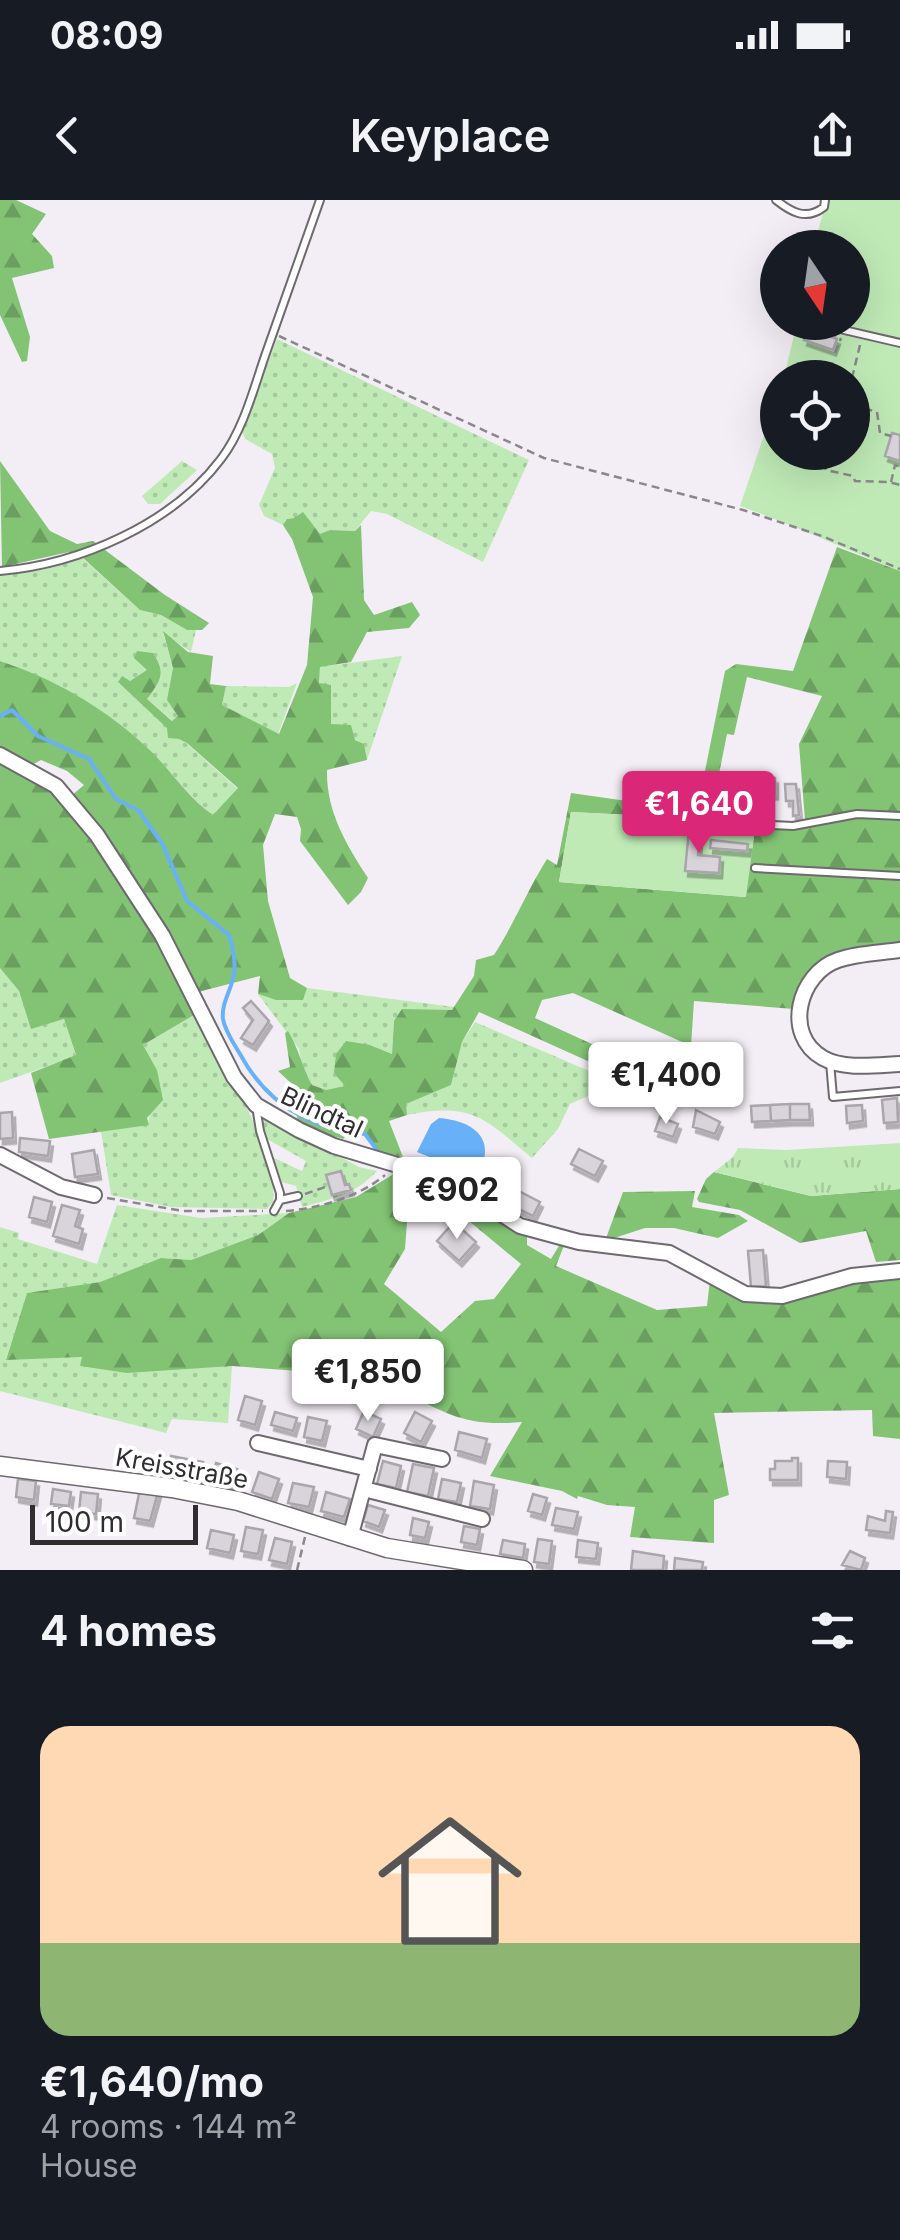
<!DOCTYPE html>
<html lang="en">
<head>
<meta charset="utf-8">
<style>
	body { margin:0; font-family:Inter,sans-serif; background:#20242c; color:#f1f3f6; height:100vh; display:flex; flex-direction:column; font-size:38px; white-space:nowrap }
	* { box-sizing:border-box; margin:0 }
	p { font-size:32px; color:#9ea1a6 }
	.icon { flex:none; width:55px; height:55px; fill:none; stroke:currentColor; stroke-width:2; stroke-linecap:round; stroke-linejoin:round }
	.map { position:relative; height:1370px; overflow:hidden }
	.panel { display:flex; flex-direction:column; background:#171b24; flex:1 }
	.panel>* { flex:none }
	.needle { width:65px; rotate:167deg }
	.buttons { position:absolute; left:760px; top:30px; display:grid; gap:20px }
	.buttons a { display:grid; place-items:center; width:110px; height:110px; border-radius:50%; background:#171b24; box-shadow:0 10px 40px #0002; font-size:50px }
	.scale { position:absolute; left:30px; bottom:25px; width:168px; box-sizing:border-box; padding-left:10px; border:5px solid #2f2d30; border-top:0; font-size:28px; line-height:35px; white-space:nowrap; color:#2f2d30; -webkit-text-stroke:8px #fff; paint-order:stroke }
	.price { position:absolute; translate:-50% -85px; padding:0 22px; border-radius:10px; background:#fff; color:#222; font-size:32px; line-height:65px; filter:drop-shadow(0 2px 5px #0008) }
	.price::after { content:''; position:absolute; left:50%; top:60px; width:30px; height:22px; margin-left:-15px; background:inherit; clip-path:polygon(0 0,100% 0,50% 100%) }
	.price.current { background:#db2777; color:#fff }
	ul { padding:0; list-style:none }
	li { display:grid; align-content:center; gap:20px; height:530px; padding:0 40px }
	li+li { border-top:2px solid #363941 }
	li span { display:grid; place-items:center; height:310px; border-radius:30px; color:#555 }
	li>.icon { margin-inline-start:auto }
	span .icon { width:180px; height:180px; fill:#fffc; stroke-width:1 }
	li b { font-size:42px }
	h2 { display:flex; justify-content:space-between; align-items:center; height:120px; padding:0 40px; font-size:42px }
	.status { display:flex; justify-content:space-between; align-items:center; height:70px; padding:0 50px; background:#171b24; direction:ltr }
	.status svg { height:28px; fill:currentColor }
	header { display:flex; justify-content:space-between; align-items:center; height:130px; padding:0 40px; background:#171b24; font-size:45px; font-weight:600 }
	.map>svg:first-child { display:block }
</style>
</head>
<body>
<div class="status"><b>08:09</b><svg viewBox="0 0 49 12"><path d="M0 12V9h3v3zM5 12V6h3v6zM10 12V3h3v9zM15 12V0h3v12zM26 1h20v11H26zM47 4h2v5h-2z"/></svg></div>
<header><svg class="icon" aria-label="back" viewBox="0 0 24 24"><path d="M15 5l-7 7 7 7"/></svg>Keyplace<svg class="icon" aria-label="share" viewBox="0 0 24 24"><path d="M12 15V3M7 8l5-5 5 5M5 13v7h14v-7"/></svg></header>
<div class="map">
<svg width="900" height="1370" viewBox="0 0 900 1370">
	<defs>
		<pattern id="grass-dots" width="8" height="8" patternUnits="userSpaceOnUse" patternTransform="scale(2.5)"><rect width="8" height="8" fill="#bfeab6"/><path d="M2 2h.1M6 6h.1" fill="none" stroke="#a4c99d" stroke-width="1.8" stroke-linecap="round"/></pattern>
		<pattern id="forest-firs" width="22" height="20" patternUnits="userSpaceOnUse" patternTransform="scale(2.5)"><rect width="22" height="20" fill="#82c374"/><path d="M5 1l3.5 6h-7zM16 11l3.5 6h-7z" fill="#6b9f60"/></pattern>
		<pattern id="park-tufts" width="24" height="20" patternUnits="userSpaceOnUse" patternTransform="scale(2.5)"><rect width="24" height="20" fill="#bfeab6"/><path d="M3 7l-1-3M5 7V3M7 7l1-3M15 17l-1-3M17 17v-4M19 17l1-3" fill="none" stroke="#a4c99d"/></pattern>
		<filter id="shadow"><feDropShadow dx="3" dy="5.5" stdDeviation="0" flood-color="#0004"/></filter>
	</defs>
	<rect width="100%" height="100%" fill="#f3eef5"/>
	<!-- grass -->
	<path fill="url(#grass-dots)" d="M277,139L529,260L483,362L387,314L371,311L355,331L330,330L320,335L294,318L287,319L283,325L264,316L259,305L275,268L272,254L245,239L242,230Z
		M182,261L197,270L160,304H148L142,296Z
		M80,356L140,410L161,415L187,430H196L191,452L163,433L173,468L169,490L178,515L173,521L147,499L148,470L130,481L118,482L238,589L213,616C182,592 162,558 131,534L15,466L0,461V373L57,364Z
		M402,456L367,560L364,545L331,524V486L319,484L320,467Z
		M297,483L278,534L222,505L226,486L289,487Z
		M0,768L19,791L31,828L64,819L76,856L0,883Z
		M307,788L454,807L452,810L394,821L392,854L370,845L346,886L326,891L312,885L302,866L299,849L258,794L276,800H302Z
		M194,815C221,859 279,951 273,1002L267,1009L171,1007L111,995L101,931L148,924L157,870L143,845Z
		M475,822L601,876L593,894L570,904L558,929L532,958C484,918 472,902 407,915L405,904L451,885L462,842Z
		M260,913L359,967L377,971C356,994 331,999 302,1007L296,986L282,982L272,957L302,971L306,961L265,938Z
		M117,1005L201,1018L289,1013L258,1035L191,1060L161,1058L100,1082L27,1093L6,1159L83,1157L80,1166H232L228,1223L172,1219L166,1233L0,1191V1027L19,1033L18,1039L97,1064Z"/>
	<!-- forest -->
	<path fill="url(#forest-firs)" d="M0,0H16L46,14L32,34L52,56L54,68L12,78L30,137L27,161L22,162L0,115Z
		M0,261L50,331L77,344L93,341L165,395L209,423L202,430H187L161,415L140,410L82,357L69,352L2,367Z
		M303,312L320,334L330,330L355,331L361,325L364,400L374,415L412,402L420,415L409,428L367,432L351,462L320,467L319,483L331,485V524L351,525L355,540L364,544L367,560L327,570C326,611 346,644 368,678L361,692L348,705L300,641L301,629L297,617L275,614L263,645L268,701L290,778L307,788L303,800H276L258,794L260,776L198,792C169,719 121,657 71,596L84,585L67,571L41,560L32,565L0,551V461C50,477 103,507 142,543C168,565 185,596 213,615L238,588L187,543L179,539L168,538L167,528L118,482L122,476L130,481L147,470L134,458L137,451L153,453C166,473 161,480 147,499L172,521L178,516L167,500L173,468L163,431L188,452L213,456L210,484L226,486L222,505L279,534L307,465L313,397L292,339L283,325L287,319L294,318Z
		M837,347L900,371V612L858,610L805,620L799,544L822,496L747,477L734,535L727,534L710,619L571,612L559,682L745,697L755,629L805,627L858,617L900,620V744L829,759L794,809L694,801L691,846L573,793L542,800L535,818L616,855L614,861L685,895V905L479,812L462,842L451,885L406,904L407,915L389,921L403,957L379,952L366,933L351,931L343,939L294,923L307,898L278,871L290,867L285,833L288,831C299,849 302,867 312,885L326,890L345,886L334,873L336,854L346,841L370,845L392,854L394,821L402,809L452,810L474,776L476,760L494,755C514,724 527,691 547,659L557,665L571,593L697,611L725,471L736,464L793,471Z
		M0,560L51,591L82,629L156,734L194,815L143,845L157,870L163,900L147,918L149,925L49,939L31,873L76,855L64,819L31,829L19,791L0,768Z
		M394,970L410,982L405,1049L384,1084L441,1132L475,1101L494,1099L521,1064L440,997L442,987L527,1034V1045L551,1059L560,1044L565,1043L556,1066L657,1110L707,1106L710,1080L748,1097L848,1079L900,1075V1239L873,1236L872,1210L714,1213L729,1295L714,1300V1343L630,1337L635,1307L607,1305L578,1296L577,1299L562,1291L490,1276L522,1222C468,1227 448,1215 402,1191L397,1200L355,1180L326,1173L232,1166L127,1173L80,1166L82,1157L6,1160L27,1093L100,1082L161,1058L191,1060L258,1035L289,1013L356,997L392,975Z
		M714,972L811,996L900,989V1060L876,1062L866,1031L800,1043L740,1010L699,1002L697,999L706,979Z
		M695,991L692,1007L739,1015L748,1021L718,1038L674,1028H645L605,1041L623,992Z"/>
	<!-- park -->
	<path fill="url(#park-tufts)" d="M900,943V989L811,996L714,972L733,957L738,948L786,950Z"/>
	<!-- pitch -->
	<path fill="#bfeab6" d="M827,0H900V371C846,350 794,325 740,306L777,197L778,252H852V178L784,177L797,123L852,122V48L813,47Z
		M571,612L710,619L709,625L755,629L746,697L559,682Z"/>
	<!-- water -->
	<path fill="#68b1f8" d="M439,918C475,921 498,940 477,976L417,952L431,924Z"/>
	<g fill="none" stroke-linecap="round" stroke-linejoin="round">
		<!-- stream -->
		<path stroke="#68b1f8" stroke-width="4" d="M0,516L12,510L38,536L89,559L116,599L139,611L163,645L187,701L229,735C233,748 236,761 234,774C232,789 221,803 223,819C225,831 234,844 240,854C267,904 309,929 365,934L380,954
			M442,972L460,977L472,987"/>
	</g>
	<!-- building -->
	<path fill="#d9d4db" stroke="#aaa5ab" stroke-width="2.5" filter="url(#shadow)" d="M810,122L830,126L827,135L837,139L833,150L804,140Z
		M892,233L900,235V261L885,256Z
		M759,577L775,578V594H756Z
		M785,584H796L799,615L793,616V601H786Z
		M731,598H744L746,614H730Z
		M689,629L700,630L698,655L720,657L719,673L685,671Z
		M711,640L748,644L747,651L710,648Z
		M251,801L269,821L253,845L241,838L253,820L243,808Z
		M897,898L898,922L884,923L882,900Z
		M790,904H809L810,920H790Z
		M790,904V920L771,921L770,905Z
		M770,905L771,921L752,922L751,906Z
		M862,905L863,921L847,923L846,906Z
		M696,910L720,922L715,934L693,927Z
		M12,912L13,938L0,939V913Z
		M660,917L678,924L673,937L655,931Z
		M20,938L50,941L48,956L19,952Z
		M579,949L603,961L595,976L571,964Z
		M94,950L98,974L75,977L72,954Z
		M341,971L345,985L349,984L351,990L332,995L326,975Z
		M511,987L540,1002L533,1016L504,1002Z
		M34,997L52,1002L47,1022L29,1017Z
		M62,1005L80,1010L75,1026L83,1029L79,1044L53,1036Z
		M454,1022L476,1042L459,1061L437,1041Z
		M763,1050L766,1086L751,1087L748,1051Z
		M245,1196L262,1201L255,1225L238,1220Z
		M364,1211L381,1219L373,1237L356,1229Z
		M275,1212L297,1218L293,1231L271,1225Z
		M415,1212L432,1221L421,1242L404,1233Z
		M308,1217L327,1221L322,1241L304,1237Z
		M459,1232L487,1239L482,1258L455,1250Z
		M171,1256L187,1259L184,1275L168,1272Z
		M792,1258H798V1280H770V1269H775V1261H792Z
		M187,1259L203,1262L200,1278L184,1275Z
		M383,1261L401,1266L396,1288L377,1284Z
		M828,1261L847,1262L846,1279L827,1277Z
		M216,1263L237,1269L232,1288L211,1283Z
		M413,1264L434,1268L428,1296L407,1292Z
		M259,1272L279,1279L272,1299L252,1292Z
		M18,1279L36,1281L34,1300L16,1297Z
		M442,1279L461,1283L457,1302L438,1299Z
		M474,1281L494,1285L490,1309L470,1306Z
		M293,1283L314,1287L309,1307L288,1303Z
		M53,1289L71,1292L69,1306L51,1304Z
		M140,1289L158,1292L150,1321L134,1318Z
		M81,1292L98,1294L96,1314L79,1312Z
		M326,1292L350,1299L344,1317L321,1311Z
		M533,1294L547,1298L542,1315L528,1311Z
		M368,1305L385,1310L379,1327L363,1321Z
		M556,1308L578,1312L574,1329L552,1325Z
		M886,1311L893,1312L890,1333L866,1330L868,1316L885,1321Z
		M413,1318L429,1322L425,1338L410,1335Z
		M464,1326L480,1329L477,1345L461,1342Z
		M246,1327L263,1330L258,1354L241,1351Z
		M211,1330L234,1335L230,1353L207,1348Z
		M275,1338L292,1342L287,1364L269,1360Z
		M538,1339L552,1341L549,1364L534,1362Z
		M503,1340L525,1344L523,1358L500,1354Z
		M578,1340L598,1343L596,1359L576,1357Z
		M633,1351L664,1356L663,1370H631Z
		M850,1351L865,1358L861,1370L842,1365Z
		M675,1358L703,1362L702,1370H674Z"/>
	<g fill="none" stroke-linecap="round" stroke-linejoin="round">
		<!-- service casing -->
		<g stroke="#6e696f" stroke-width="10">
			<path id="service" d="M776,0C791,12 806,21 824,7L825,0
				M844,130L900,143
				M0,371C80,364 172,324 221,259C244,229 254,187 266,153C284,102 302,51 320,0
				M710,622L793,626L857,614L900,616
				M755,668L900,676
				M830,862L833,897L900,891
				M256,906L260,931L280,993V1000L274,1011
				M280,1000L298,996"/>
		</g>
		<!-- minor casing -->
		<g stroke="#6e696f" stroke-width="18">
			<path id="minor" d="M0,555L56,586L97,635L162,735L234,877L256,905L299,930L334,946L434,976L460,987L520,1026L579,1042L669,1053L745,1094L782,1096L852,1076L900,1071
				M900,750C880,753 858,753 838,760C799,773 782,835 823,858C844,870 877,865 900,864
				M0,955L61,987L94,995
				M258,1243L369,1269
				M364,1289L482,1319
				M350,1338L375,1245L442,1259"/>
		</g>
		<!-- tertiary casing -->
		<g stroke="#6e696f" stroke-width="21">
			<path id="tertiary" d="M0,1266L172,1288L238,1301L387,1348L523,1370"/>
		</g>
		<!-- path -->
		<path stroke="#8a878b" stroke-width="2.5" stroke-dasharray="8 5" stroke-linecap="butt" d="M852,107L855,100
			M829,133L840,137
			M279,136L544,258L743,310L822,336L900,369
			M835,153L841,138
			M852,178L860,145
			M852,205L877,212L880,233L891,236
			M798,256L823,262L826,270L853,276L855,281L889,282L900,285
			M891,282L895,265L900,267
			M305,994L325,987
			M107,998L183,1011H263
			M286,1011C320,1008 359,997 385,975
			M297,1370L305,1337"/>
		<!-- service -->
		<use href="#service" stroke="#fff" stroke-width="6"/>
		<!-- minor -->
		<use href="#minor" stroke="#fff" stroke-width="14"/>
		<!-- tertiary -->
		<use href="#tertiary" stroke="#fff" stroke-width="18"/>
	</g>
	<g text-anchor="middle" stroke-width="8" stroke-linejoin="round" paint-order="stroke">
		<!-- street labels -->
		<g font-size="25" fill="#2f2d30" stroke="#fff">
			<text transform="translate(322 912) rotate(25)" y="9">Blindtal</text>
			<text transform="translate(182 1268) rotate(10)" y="9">Kreisstraße</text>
		</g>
	</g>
</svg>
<div class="buttons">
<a><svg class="needle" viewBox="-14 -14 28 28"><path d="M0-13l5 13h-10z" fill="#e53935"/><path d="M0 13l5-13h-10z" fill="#9ea1a6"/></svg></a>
<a><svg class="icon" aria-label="locate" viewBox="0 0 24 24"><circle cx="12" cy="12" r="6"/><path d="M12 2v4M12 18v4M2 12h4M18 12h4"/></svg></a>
</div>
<div class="scale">100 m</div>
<b class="price current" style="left:699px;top:656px">€1,640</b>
<b class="price" style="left:666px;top:927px">€1,400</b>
<b class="price" style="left:457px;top:1042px">€902</b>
<b class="price" style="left:368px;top:1224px">€1,850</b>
</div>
<section class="panel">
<h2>4 homes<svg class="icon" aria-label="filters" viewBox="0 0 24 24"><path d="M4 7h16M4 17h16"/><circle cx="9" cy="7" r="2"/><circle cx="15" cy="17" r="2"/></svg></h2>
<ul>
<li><span style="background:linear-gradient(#ffd9b3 70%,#8fb573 0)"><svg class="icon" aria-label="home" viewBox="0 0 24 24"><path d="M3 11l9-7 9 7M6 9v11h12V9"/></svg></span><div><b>€1,640/mo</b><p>4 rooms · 144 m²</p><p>House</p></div></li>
</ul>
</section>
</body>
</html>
